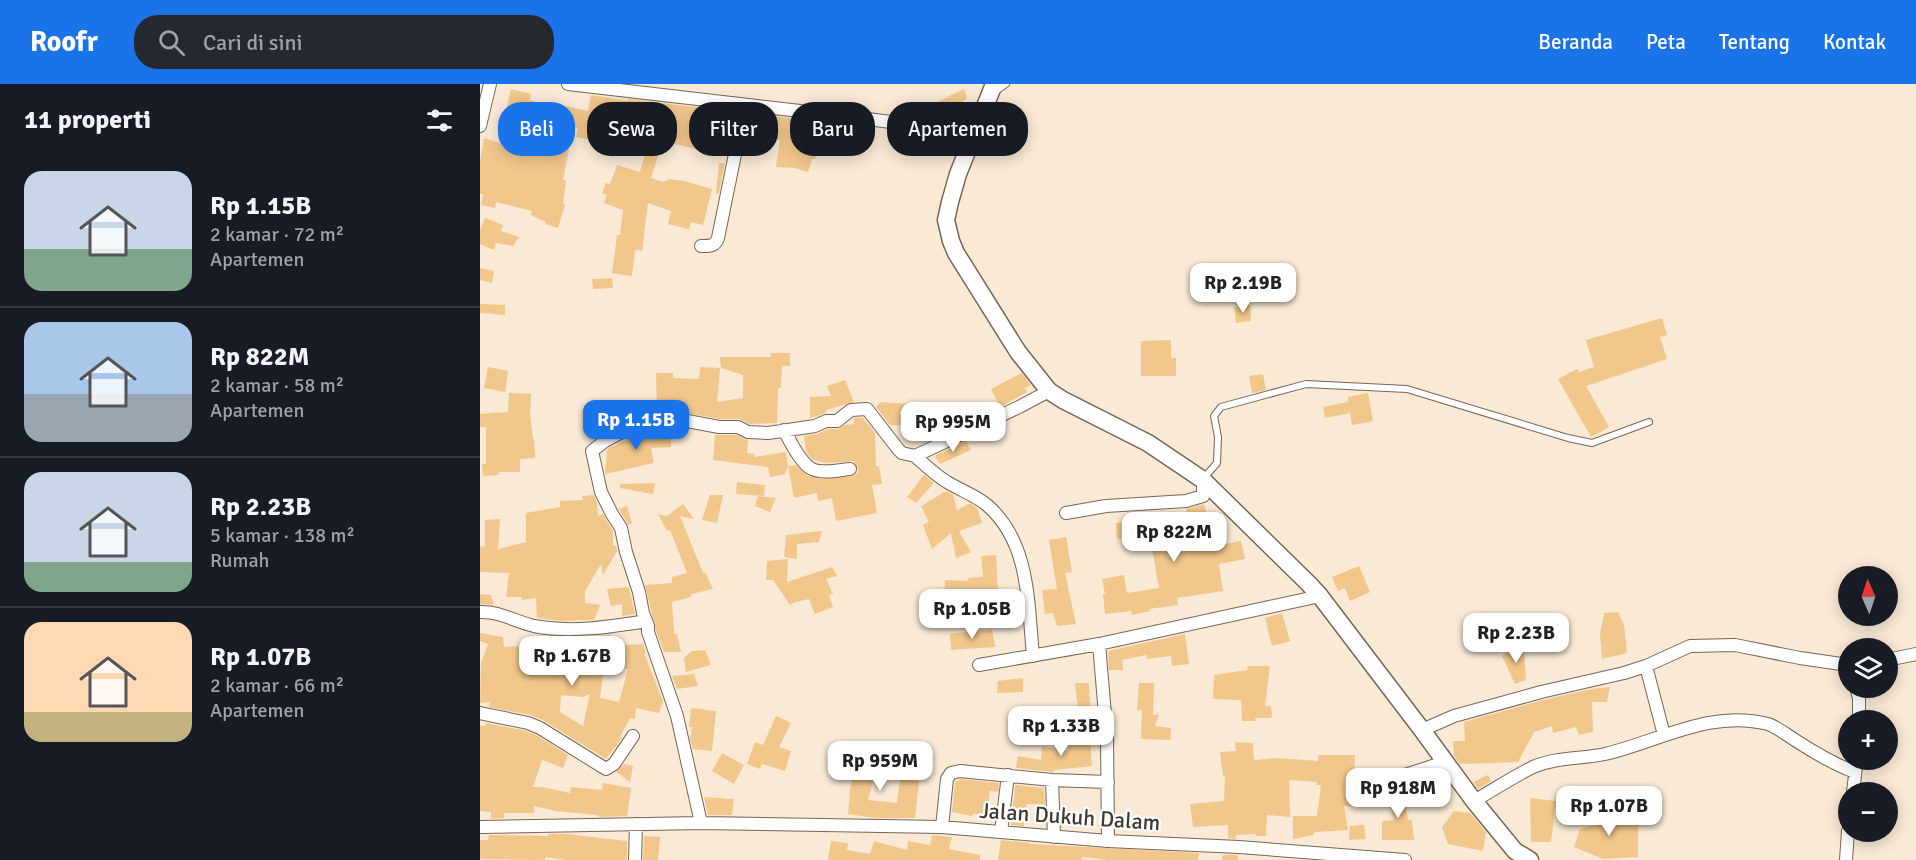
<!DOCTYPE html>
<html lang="id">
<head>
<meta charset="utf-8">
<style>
	body { margin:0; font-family:Signika,sans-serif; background:#242831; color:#f1f3f6; height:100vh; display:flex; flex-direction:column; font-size:22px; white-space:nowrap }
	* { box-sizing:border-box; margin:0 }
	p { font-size:20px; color:#9ea1a6 }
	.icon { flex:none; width:33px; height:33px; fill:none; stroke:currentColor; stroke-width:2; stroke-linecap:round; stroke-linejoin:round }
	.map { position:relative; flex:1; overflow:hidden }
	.side { display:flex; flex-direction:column; background:#171b24; width:480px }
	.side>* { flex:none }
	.top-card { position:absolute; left:18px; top:18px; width:570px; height:54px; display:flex; gap:12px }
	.needle { width:39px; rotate:357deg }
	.buttons { position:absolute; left:1358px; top:482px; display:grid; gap:12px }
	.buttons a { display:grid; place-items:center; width:60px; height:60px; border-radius:50%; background:#171b24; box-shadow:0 3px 15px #0003; font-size:30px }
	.price { position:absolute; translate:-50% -51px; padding:0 14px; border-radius:12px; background:#fff; color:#222; font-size:20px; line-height:39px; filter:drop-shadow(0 2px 3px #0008) }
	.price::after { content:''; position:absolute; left:50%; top:36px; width:18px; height:14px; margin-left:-9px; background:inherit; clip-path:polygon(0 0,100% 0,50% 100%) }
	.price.selected { background:#1a73e8; color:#fff }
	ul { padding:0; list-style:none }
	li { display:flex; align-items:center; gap:18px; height:150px; padding:0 24px }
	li+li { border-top:2px solid #363941 }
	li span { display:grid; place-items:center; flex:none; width:168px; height:120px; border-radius:18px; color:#555 }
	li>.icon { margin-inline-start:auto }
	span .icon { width:72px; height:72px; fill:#fffc; stroke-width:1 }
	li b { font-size:26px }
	h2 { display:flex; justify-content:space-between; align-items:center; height:72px; padding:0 24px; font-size:26px }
	.tag { padding:0 21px; border-radius:24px; background:#171b24; box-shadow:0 3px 15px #0003; font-size:21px; line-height:54px }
	.tag.selected { background:#1a73e8; color:#fff }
	header { display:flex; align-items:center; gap:36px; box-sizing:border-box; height:84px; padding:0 30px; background:#1a73e8; color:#fff }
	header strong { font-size:28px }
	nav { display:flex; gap:33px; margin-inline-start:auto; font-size:21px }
	.search { width:420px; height:54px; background:#242831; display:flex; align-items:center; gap:15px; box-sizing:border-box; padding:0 21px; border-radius:24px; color:#9ea1a6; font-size:22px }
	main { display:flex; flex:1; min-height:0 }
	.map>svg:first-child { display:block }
</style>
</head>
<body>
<header>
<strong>Roofr</strong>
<div class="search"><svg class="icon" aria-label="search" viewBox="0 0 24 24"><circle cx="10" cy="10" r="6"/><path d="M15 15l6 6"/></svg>Cari di sini</div>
<nav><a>Beranda</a><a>Peta</a><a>Tentang</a><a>Kontak</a></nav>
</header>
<main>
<section class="side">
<h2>11 properti<svg class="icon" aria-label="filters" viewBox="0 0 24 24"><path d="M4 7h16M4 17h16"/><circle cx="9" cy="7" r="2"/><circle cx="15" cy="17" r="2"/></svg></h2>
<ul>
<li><span style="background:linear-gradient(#c9d6e8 65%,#7fa58c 0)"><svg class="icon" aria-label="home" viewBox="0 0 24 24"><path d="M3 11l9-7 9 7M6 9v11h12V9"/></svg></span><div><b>Rp 1.15B</b><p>2 kamar · 72 m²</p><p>Apartemen</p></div></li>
<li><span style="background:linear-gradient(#a9c7e8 60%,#9aa5b1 0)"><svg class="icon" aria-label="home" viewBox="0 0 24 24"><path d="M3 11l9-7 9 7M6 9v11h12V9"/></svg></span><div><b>Rp 822M</b><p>2 kamar · 58 m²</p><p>Apartemen</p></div></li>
<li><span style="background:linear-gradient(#c9d6e8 75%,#7fa58c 0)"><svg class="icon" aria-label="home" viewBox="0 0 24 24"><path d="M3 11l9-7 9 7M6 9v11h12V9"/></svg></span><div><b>Rp 2.23B</b><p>5 kamar · 138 m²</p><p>Rumah</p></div></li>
<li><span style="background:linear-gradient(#ffd9b3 75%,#c2b280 0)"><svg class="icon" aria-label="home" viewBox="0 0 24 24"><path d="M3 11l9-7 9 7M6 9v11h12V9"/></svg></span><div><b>Rp 1.07B</b><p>2 kamar · 66 m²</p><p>Apartemen</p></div></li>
</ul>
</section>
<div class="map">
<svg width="1436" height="776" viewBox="0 0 1436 776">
	<rect width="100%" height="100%" fill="#f9e9d5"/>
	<!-- building -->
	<path fill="#f2c78c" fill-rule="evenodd" d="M31,5L51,10L50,16L84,26L85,22L108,27L111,11L148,17V15L222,24L221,31H229V39H233L226,67L190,59V64L181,63L171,94L183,98L190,95L204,97L232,105L223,141L211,138L209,145L188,140L191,127L168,119L162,167L155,166L152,192L132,189L137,151H140L143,126L124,119L127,111L122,109L126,99L130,100L137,81L160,88L168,60L144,55V63L96,53L98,44L26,27Z
		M484,5L487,14L470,28L458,29L451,21Z
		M284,31L325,36L321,61L338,66L335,75H332L328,88L315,84L296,83L300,56L281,54Z
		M25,46L72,54L71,59L89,65L83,96H86L83,120L85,121L78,144L65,140L66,138L51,131L52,127L16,118L15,124L1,121L3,110H0V78L4,54L22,60Z
		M239,79H245L239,109H236Z
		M5,134L23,141L21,147L39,153L33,162L16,159L14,166L0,160V146Z
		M0,184L14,187L12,199L0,196Z
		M132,194L133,204L113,205L112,195Z
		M0,220L25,221V231L0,229Z
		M770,221L771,237L756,239L754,223Z
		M1182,234L1187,251L1180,253L1187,275L1106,302L1129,343L1111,353L1078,295L1097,285L1099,288L1114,283L1106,256Z
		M691,256V274H696V292H661V257Z
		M290,269H310V282H302L301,304H298L297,339L270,340L259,335H240L202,328H177L176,289H193V294L219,295L220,283L240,284L237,318L263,314V291L241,284L240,273H291Z
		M8,283L28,287L25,308L4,304Z
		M542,289L551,301L545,304L547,308L520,323L511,305Z
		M783,290L786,306L772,309L769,292Z
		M365,296L374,318L346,326V329L330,334V313L351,312L347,302Z
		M29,309L51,310L50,330L53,355H54L55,374L40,375V388H19V391L3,392L2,380H6V343H0V330L28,328Z
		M888,309L893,337L872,341L870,329L845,334L843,323L868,318V313Z
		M401,318L427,320L419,329L427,341H410L396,323Z
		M374,334H383L395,349L396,382H399L402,400L392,401L397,429L356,437L352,414L338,417L337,409L314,414L308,382L316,381L328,392L339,395L374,392L378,388V384L373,377L346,379L333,376L326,368L324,352L337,350L348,345H358L365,341L374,340Z
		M190,344L191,363L171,364L174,379L125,390L127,366L129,364L156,352H176V345L178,344Z
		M235,351H256L268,356L267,369L275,370L274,373L306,368L308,383L305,390L290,393L288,383L233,376Z
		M486,357L491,366L460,380L455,372Z
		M444,391L454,399L436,419L427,413Z
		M257,398L285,401L284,412L256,410Z
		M175,399L173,410L140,404V400Z
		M466,407L473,411L477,426L490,419L497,424L502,439L479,447L491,468L476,474L471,449L452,465L443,441L449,438L441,422Z
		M114,411L117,419L118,432L123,430L133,447V462H136L137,467L123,491L121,480L105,507V519L120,521L114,536L82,537L57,534L56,514L42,516V513H26L29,489L0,488V462L5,463V436L20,435L18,465L46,458V429L80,423V417L103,416L102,412Z
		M230,411H243L237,439L222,436Z
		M278,412L296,414L290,428L275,422Z
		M203,420L214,435L200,432L223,489L225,488L233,505L211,510V513L192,518L194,550H197L201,568H184L176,547L165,501L192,499V493L207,489L190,446L187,447L178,430L187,432Z
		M724,420L734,453L744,451L746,460L761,457L765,475L739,480L743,507L697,514L698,521L669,525L670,527L652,531L651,527L625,530L623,510H625L622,495L644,491L647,509L679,504L670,453L637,455L636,439L651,438V432L670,430L671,446L708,435L706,425Z
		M147,422L152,439L148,441L139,425Z
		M342,447L339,458L317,460V475L304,473L306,451Z
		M586,453L592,488L585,489L596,540L577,542L573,529L565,530L562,506L577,505L569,456Z
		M516,471L518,507H502L504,515L475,521H464L465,496L488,497V494L503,493L501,472Z
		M308,475L307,498L352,483L357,492L346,495L353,510L349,511L353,523L335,530L329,515L315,518L310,521L293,496H286L287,477Z
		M879,482L890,508L870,517L865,504L858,507L852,493Z
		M149,503L155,530L142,532V520L131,522L127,505Z
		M0,510L11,511L14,521L0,520Z
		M1138,528L1144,540L1147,569L1122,575L1120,550L1124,529Z
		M802,529L810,557L792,562L785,534Z
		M512,545L515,563L471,566L470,550Z
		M0,549L23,553L24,563L61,560V568L89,567V557H100V553L130,551V562L163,560L166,569H164L183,617L179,629L156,624L155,635L150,634L140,653L142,654L126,675L63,636L50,631L9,623L10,618L0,619L1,579L8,560L0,557ZM124,582L148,585L139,618L120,614ZM110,610L103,642L80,628L81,611L103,613Z
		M705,550L709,580L692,582L691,572L667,575L666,571L642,576L643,586H629L628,567Z
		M1033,563L1044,567L1046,596L1035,600L1022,572Z
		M225,566L231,581L206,588L204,574L212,567Z
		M768,582H790L785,622H791L792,634H775L776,637H762L761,616L733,615L734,591L767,586Z
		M214,590L218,602L197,605L192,592Z
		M543,594V608L517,609L518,597Z
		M595,599H609L610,624L598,626Z
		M659,599H674L673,631L679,630L675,642L691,644L690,656L661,655L662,626H657Z
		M1130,603L1127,618H1112L1113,648L1099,651L1096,643L1073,649L1072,642L1054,648L1038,678L980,680L974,672L973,657H985L984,638L1063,616L1112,605Z
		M211,624L236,627L232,667L213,665L210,654L212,643H209Z
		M556,628V633L552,640L553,645L557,648V656L539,657L538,629Z
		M296,632L311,639L299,663L311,667L305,687L282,680L280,685L267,680L275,658L283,661Z
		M6,639L46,647L56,651L88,671L83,684L62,676L53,703H62L90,709L91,703L122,706L123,699L151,704L147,732L120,733L117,731L76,727L54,722V729H24V734L11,735V728L0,727V642H5Z
		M610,653L612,682L574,686V688L536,684L538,672L561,676L562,663L589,666L588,656Z
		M390,657L404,663L390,696L393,697L388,716L417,719L420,695L439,697L435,734H395L368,730L370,710H369L373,692L375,693Z
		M428,658L441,660L438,678L426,676Z
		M755,658L773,659L774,676L797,674L838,677V671H875L874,700H872L870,722H864L868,746L834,748V751L813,755V732H837L841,701H836L837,698L809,696L810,733L787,731L786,752H776V750L756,751V755L748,754V741L713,743L710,720L744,717L745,692H743L740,668L756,667Z
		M242,669L264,681L254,700L232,687Z
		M144,680L153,682L150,698L136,688Z
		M1008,691L1011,697L998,705L993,698Z
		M481,695L519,699L518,708L510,707L507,731L493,730L492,732L472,728L475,698Z
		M535,701L564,704L565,721L547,720L544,742L531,741Z
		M923,703L928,736H932L934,756H902V737L914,736L907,707Z
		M224,713L254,715L252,731H228Z
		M1050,714L1076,717L1071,758H1051Z
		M1128,718L1138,730V738L1158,741V773L1123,775L1094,763L1100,745L1117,741L1119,726Z
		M974,727L990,729L1006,748L1003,767L968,760L962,743Z
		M884,741L886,755L869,756L870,742Z
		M68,750H86L147,757V776H87L65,773V776L0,775V756H8L9,751L68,752Z
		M452,751L472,753L469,765L500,771V776H348L351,757L368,759L367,766L390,770L394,757L427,766L428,757L450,761Z
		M164,752L180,753L178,776H163Z
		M521,756L550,759V760L719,769L718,776H627L603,773L602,776H518Z
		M743,771H757L758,776H742Z"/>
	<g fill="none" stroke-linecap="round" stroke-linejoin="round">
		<!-- lane casing -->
		<g stroke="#746755" stroke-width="8">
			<path id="lane" d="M516,7L526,0
				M723,395L737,379L738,353L734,332L741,323L826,300L927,305L1088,354L1112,359L1169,338"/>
		</g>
		<!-- street casing -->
		<g stroke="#746755" stroke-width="14">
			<path id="street" d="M88,0L380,34L494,49
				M0,42L10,0
				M221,162C228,162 235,163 238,154L265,21
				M304,346C310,357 321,380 332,385C342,390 359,386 370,385
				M435,372C445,381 455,391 467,398C480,406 495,411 507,421C550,458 548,520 553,572
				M586,429L626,422L706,417L723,412V396
				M0,528C19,527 36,538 54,542C91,549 130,543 166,537
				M619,560L627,654L628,757
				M1407,576L1436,570
				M499,581L619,560L840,512
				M1166,582L1184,651
				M1376,603L1379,614V636
				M0,629L48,639L60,644L126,685L134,680L153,652
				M560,640L626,637
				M942,646L974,632L1061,608L1144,589L1166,582L1210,562L1255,561L1320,574L1368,581
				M572,696L574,753
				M897,700L965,678
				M1373,708L1377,675
				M994,717C1013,706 1033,693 1053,683C1076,673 1101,675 1125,670C1180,657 1230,625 1288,640C1297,643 1307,651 1315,656C1335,669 1353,680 1375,688
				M221,739L197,632L168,548V542L163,529L159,508L146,468L141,444L132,430L121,408L112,367L125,357L140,349L177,336H202L239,343H258L268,348L288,349L335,342L346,337H357L371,326L387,325L418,365L422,369L435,372L539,323L569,307
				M0,743L221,739L462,743L628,757L759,763L925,776
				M462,743L467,695L471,689L480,687L572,696L628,698
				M521,748L528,691
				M155,776L156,740
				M1366,776L1368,747"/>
		</g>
		<!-- secondary casing -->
		<g stroke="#746755" stroke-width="19">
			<path id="secondary" d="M514,0L478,90L470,118L466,136L471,157L476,169L538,268L569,307L583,316L668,359L723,396L829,500L840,512L942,646L994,717L1035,767L1050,776"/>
		</g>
		<!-- lane -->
		<use href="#lane" stroke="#fff" stroke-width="6"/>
		<!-- street -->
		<use href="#street" stroke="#fff" stroke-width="12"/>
		<!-- secondary -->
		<use href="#secondary" stroke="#fff" stroke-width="16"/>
	</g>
	<g text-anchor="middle" stroke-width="4.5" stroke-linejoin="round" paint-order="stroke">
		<!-- street labels -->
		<g font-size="22" fill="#3f3931" stroke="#fff">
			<text transform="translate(590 732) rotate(4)" y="8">Jalan Dukuh Dalam</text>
		</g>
	</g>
</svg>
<div class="buttons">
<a><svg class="needle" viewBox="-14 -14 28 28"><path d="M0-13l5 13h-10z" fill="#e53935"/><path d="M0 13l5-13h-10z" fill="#9ea1a6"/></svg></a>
<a><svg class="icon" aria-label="layers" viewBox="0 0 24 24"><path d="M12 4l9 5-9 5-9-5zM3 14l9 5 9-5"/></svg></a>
<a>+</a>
<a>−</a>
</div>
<b class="price" style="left:763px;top:230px">Rp 2.19B</b>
<b class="price selected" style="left:156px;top:367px">Rp 1.15B</b>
<b class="price" style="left:473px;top:369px">Rp 995M</b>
<b class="price" style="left:694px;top:479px">Rp 822M</b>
<b class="price" style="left:492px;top:556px">Rp 1.05B</b>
<b class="price" style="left:1036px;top:580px">Rp 2.23B</b>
<b class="price" style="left:92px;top:603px">Rp 1.67B</b>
<b class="price" style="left:581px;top:673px">Rp 1.33B</b>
<b class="price" style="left:400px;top:708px">Rp 959M</b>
<b class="price" style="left:918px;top:735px">Rp 918M</b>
<b class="price" style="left:1129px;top:753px">Rp 1.07B</b>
<div class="top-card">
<a class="tag selected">Beli</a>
<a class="tag">Sewa</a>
<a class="tag">Filter</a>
<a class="tag">Baru</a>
<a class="tag">Apartemen</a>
</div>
</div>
</main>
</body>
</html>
